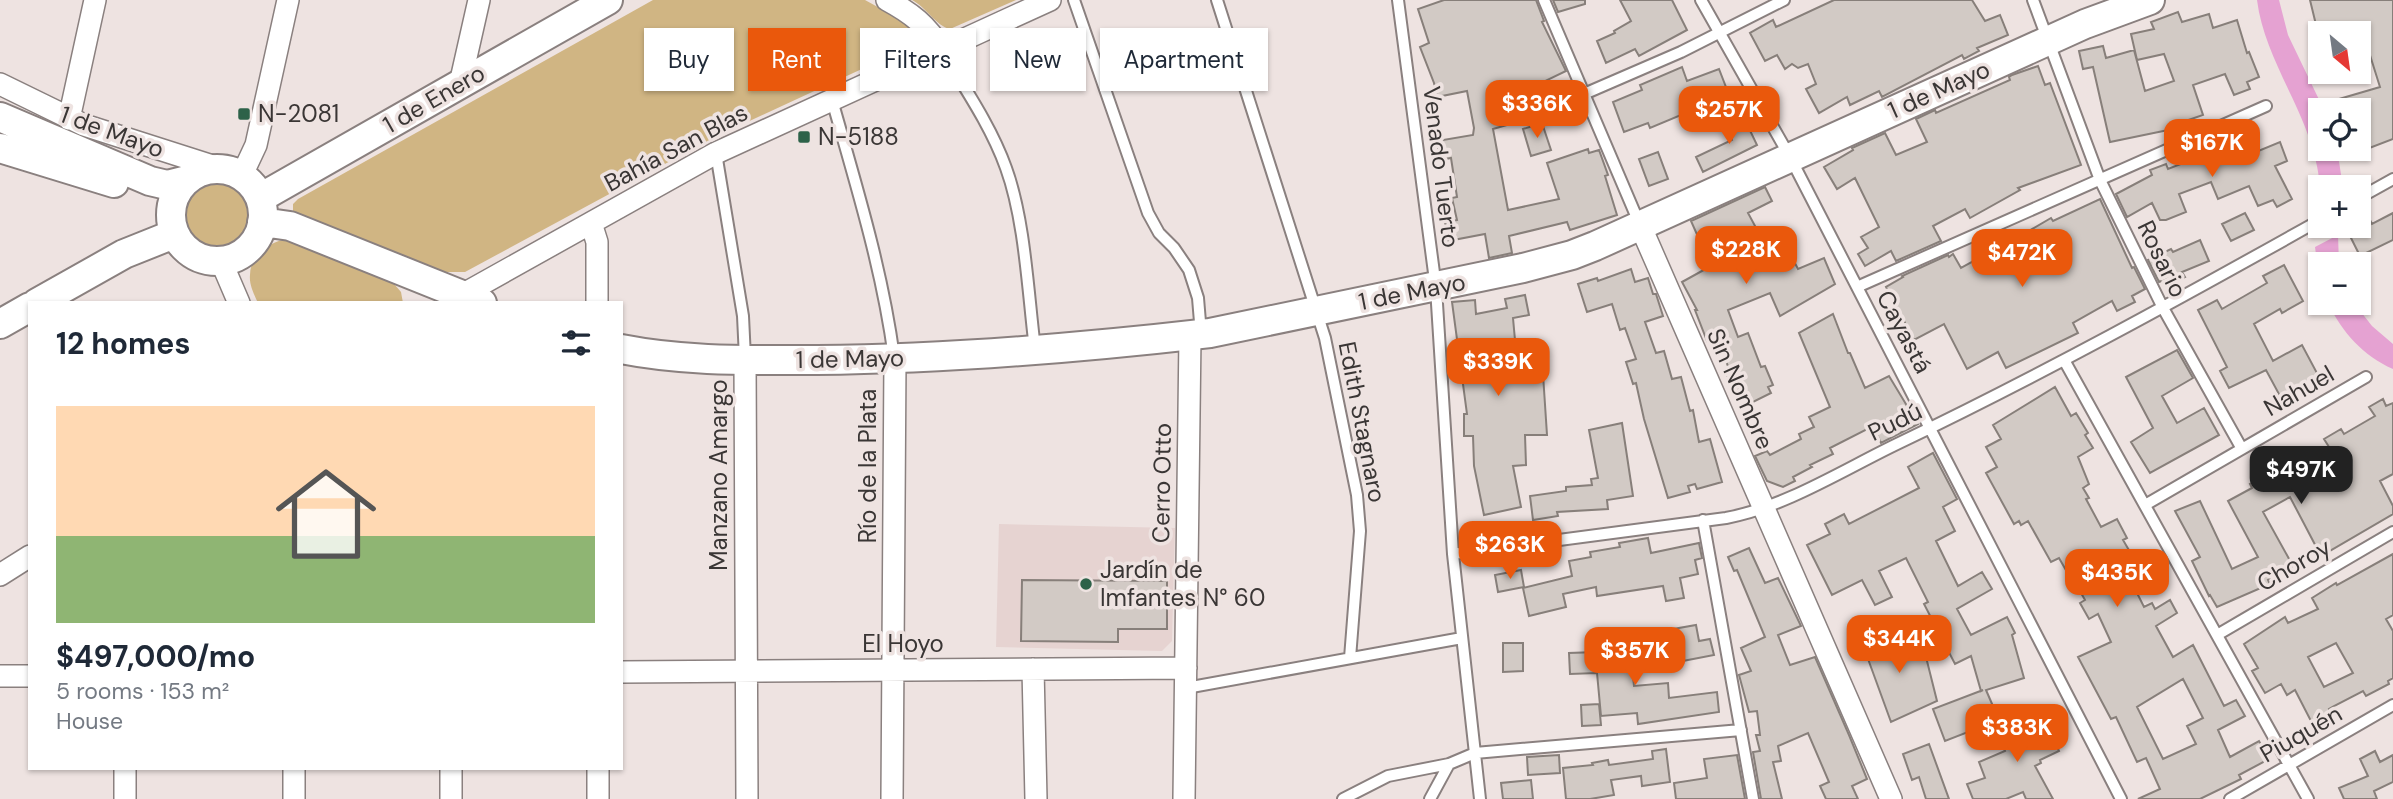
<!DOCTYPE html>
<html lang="en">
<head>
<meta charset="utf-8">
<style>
	body { margin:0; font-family:"DM Sans",sans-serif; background:#f6f6f7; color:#1f2937; height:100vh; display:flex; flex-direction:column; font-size:26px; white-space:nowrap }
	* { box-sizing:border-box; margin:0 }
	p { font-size:23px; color:#747a83 }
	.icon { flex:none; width:38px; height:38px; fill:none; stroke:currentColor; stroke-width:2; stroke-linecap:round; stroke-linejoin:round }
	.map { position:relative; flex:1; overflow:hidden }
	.side { position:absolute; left:28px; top:301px; width:595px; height:469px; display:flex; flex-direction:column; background:#fff; border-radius:0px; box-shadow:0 2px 5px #0004 }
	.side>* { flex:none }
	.top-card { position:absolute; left:644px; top:28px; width:665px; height:63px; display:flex; gap:14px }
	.needle { width:46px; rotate:151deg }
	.fabs { position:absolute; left:2308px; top:21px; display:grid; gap:14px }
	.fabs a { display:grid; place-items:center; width:63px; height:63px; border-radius:0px; background:#fff; box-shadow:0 2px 5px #0004; font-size:35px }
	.price { position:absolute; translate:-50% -60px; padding:0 16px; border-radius:14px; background:#ea580c; color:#fff; font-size:23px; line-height:46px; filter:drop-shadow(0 2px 4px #0008) }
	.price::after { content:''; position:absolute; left:50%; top:42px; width:21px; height:16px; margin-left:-10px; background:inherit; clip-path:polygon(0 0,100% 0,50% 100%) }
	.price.active { background:#222; color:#fff }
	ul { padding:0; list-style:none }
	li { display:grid; align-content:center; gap:14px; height:371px; padding:0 28px }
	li+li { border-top:2px solid #e0e1e3 }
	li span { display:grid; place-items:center; height:217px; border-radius:0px; color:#555 }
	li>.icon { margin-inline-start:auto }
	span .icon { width:126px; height:126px; fill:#fffc; stroke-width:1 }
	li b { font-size:30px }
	h2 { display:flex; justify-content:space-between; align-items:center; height:84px; padding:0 28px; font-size:30px }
	.pill { padding:0 24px; border-radius:0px; background:#fff; box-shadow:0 2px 5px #0004; font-size:24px; line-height:63px }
	.pill.active { background:#ea580c; color:#fff }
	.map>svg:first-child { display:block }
</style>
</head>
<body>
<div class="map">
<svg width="2393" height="799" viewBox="0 0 2393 799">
	<rect width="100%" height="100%" fill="#eee3e1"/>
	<!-- built -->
	<path fill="#e6d3d1" d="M999,524L1175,528L1172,641L1162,651L996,647Z"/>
	<!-- green -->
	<path fill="#d0b583" d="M653,0H865L905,22L914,31L916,39L905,49L713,138L465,272H445L299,215L293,211V204L298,199Z
		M912,0H1016L950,29C936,26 926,7 912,0Z
		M185 216a32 32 0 1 1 64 0a32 32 0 1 1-64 0Z
		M288,239L389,278L401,292L403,303H258C254,294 249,285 250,275C250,255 270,241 288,239Z"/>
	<!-- water -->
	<path fill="#e5a2d2" d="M2257,0H2279L2288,35L2324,110H2320V149H2337L2343,187H2320V204C2324,128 2266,71 2257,0Z
		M2338,235L2339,264H2320V284L2315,247Z
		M2328,303H2354L2372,326L2393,344V369C2363,356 2342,332 2328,303Z"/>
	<!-- building -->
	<path fill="#d2cac5" stroke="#877f7a" stroke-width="2" fill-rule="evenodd" d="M1444,0H1536L1544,21L1542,22L1566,71L1510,98L1517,122L1493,129L1508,210L1559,199L1547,163L1588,149L1589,153L1599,150L1608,175L1605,176L1617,215L1570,230L1567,222L1509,236L1512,253L1489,258L1485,234L1448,241L1445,223L1457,220L1452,198L1457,197L1451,158L1440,160L1437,141L1473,135L1474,128L1467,91L1437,97L1434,83L1420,47L1429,43L1418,9Z
		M1553,0H1585V4L1558,12Z
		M1620,0H1672L1687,30L1639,56L1635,49L1606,63L1597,41L1615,33L1614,31L1631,21Z
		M1834,0H1972L1985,21L2000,15L2008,35L1977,48L1979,51L1964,59L1962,55L1882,97L1879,91L1850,105L1847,97L1819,113L1806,89L1816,84L1808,64L1798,68L1792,64L1785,69L1777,55L1765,61L1750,33L1773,20L1776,27Z
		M2310,0H2393V139L2359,152V110H2315V106L2380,87L2363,33H2318Z
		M2178,12L2182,22L2209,14L2213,28L2237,20L2247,53L2249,52L2259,77L2247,82L2250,89L2234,95L2225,74L2193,85L2203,115L2177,124L2178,128L2110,142L2093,67L2083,69L2079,51L2103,46L2106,58L2134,50L2145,91L2174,81L2164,54L2137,60L2131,34L2154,29L2151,22Z
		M2038,66L2045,85L2050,83L2081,165L2018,188L2020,190L1970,218L1965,209L1933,226L1941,241L1896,261L1891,251L1865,266L1858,254L1868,248L1861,237L1879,227L1855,178L1837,189L1824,167L1853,150L1852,148L1885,133L1896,155L1927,142L1916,119L1935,110L1936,113L2010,80L2009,77L2012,75Z
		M1682,67L1687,81L1719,69L1729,95L1650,128L1648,123L1624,132L1613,102L1642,90L1640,85Z
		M1739,120H1745L1757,145L1703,172L1696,157L1732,140L1728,125Z
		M1542,123L1551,150L1531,156L1523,129Z
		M2246,133L2256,152L2280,142L2287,161L2275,166L2292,199L2277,207L2273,200L2258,206L2249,186L2218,199L2211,182L2179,194L2186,212L2166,220H2160L2152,203L2127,217L2116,194L2152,175L2150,170L2166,164L2168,169L2222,148L2221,145Z
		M1658,152L1668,179L1649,186L1639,159Z
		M1765,187L1772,201L1748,213L1769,252L1785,244L1798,269L1824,258L1835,284L1780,316L1770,293L1728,310L1738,337L1748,333L1761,367L1765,366L1773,385L1768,387L1771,393L1741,408L1725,370L1729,369L1717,337L1707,341L1695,310H1697L1682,282L1711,266L1691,221Z
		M2100,199L2132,268L2134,267L2145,289L2132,296L2135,302L2117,311L2112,301L2073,323L2078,333L2006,368L1998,352L1967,369L1944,324L1914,340L1886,287L1903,277L1902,276L1948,255L1949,257L1953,254L1961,268L1990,252L1991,253L2051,218L2053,221Z
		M2245,213L2254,230L2231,241L2222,224Z
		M2393,213V240L2360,256L2347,230L2359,226V223L2369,218L2372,224Z
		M2200,240L2209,261L2182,272L2185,277L2169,284L2167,279L2159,282L2148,260L2171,249L2173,252Z
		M2284,265L2303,301L2282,313L2280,309L2254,324L2273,361L2302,345L2318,375L2280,396L2266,370L2229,388L2220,371L2227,367L2198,310L2217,300L2222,309L2267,283L2263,276Z
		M1631,269L1635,282L1648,278L1653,294H1656L1663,316L1645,322L1656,353L1664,351L1672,379L1681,377L1690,411L1693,410L1699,442L1710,439L1722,482L1697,489L1695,484L1688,486L1690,492L1668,498L1644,419L1636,383L1633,384L1626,362L1636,359L1625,328L1620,330L1612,304L1587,312L1578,284L1597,278L1598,281Z
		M1525,295L1529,315L1513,318L1517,362L1542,359L1547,435H1525L1526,465L1513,466L1521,507L1484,515L1474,466L1473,436H1464V414H1467L1452,302L1475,300L1476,314L1507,308L1505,299Z
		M1833,314L1848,353H1850L1865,388L1889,376L1918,424L1881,443L1873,426L1830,448L1833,454L1810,465L1812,467L1793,477L1795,481L1783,487L1767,481L1755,456L1767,451L1770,455L1801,439L1799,434L1814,427L1809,417L1830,407L1799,333Z
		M2177,350L2193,378L2162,396L2177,423L2204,408L2219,435L2150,473L2131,442L2153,428L2126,377Z
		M2055,387L2071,416L2076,413L2088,433L2085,435L2093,448L2078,457L2089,484L2083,488L2089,498L2086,499L2101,527L2117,519L2127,538L2123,540L2137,564L2126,571L2144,607L2152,603L2155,609L2170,600L2177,613L2156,626L2173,657L2193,645L2224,706L2236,700L2245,716L2218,730L2230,757L2259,741L2269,759L2239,775L2241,779L2200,799H2138L2160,789L2146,758L2137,762L2116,717L2111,719L2078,657L2111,642L2098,614L2089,619L2080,603L2085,600L2069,572H2067L2059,558L2051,562L2028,521L2021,525L2019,521L2014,524L1986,473L1997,467L1986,447L2001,439L1993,425ZM2183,679L2203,718L2187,726L2196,744L2163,759L2137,707Z
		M2383,399L2386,406L2393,403V474L2380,481L2393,506V514L2321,556L2290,497L2263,512L2293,566L2268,580L2270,584L2217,607L2210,595L2209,596L2192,561L2200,557L2175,511L2200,501L2232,569L2258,557L2228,501L2252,488L2250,484L2266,475L2262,468L2297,448L2305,463L2331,450L2324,439L2341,429L2344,434L2375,416L2369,407Z
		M1622,423L1633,496L1607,500L1608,509L1557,512L1558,516L1533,520L1530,496L1566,491V487L1592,485L1591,479L1598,478L1589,430Z
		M1933,453L1957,499L1943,507L1955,531L1936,541L1958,586L1982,572L1992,589L1957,609L1971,635L2007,617L2015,633L2012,635L2024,678L1986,690L1999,720L1945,741L1933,709L1983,690L1981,691L1971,656L1955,664L1924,604L1928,602L1906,558L1879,571L1892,597L1875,605L1862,580L1832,595L1807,545L1830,534L1825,524L1844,514L1849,524L1919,488L1908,467Z
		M1648,538L1651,553L1699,543L1702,558L1695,560L1698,574L1680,578L1684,598L1666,601L1663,586L1597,596L1596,587L1563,594L1566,607L1529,616L1523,588L1572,576L1569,561L1591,557L1590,552L1620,547L1619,543Z
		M1749,548L1765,583L1778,578L1801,626L1778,635L1790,665L1815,657L1849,735L1867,779L1852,786L1858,799H1826L1820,786L1829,782L1808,733L1778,746L1781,761L1773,762L1782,799H1761L1753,752L1760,751L1756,735H1760L1757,711L1749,712L1739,675L1751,671L1741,648L1765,637L1737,570L1734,571L1728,557Z
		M2393,554V615L2386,619L2393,631V678L2388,681L2389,684L2366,696L2363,691L2334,706L2329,709L2331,714L2312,723L2295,690L2287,695L2281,684L2265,693L2252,671L2258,668L2244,644L2285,617L2288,623L2318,609L2312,598L2336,583L2337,585ZM2336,643L2353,673L2324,687L2308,657Z
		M1521,570L1524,587L1498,592L1495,575Z
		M1022,580L1167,581V629H1118V642L1021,641Z
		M1696,625L1699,641L1710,639L1714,655L1662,665L1656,632Z
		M1890,628L1900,658L1924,649L1937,701L1891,722L1860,637Z
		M1629,639L1634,686L1668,683L1669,698L1717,692L1719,712L1638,724L1637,713L1601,716L1597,673L1570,674L1569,653L1597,652L1596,643Z
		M1503,643H1523V671L1503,672Z
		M1599,704L1601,725L1582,726L1581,705Z
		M2043,715L2059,751L2040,760L2041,763L2035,766L2053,799H2026L2023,792L2006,799H1973L1967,784L1985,778L1979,762L2005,751L1998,734Z
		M1929,744L1949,799H1926L1919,777L1912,780L1903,754Z
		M1666,749L1670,782L1642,786L1641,776L1611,780L1614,795L1590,799H1566L1563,768L1593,765L1592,763L1608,760L1609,765L1653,759L1652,751Z
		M2375,751L2380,762L2393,755V782L2374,791L2377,799H2344L2339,788L2368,776L2360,759Z
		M1559,755L1560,773L1528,775L1527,757Z
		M1737,755L1745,799H1676L1674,783L1707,778L1704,759Z
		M1531,780L1533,799H1503L1501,783Z"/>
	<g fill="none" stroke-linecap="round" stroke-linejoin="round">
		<!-- lane casing -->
		<g stroke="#8a807f" stroke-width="14">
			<path id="lane" d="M1074,0L1148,213L1159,233L1174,248L1189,270L1198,298L1201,334
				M1217,0L1325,338L1357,495L1360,531L1350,658
				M1398,0L1436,288L1453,554L1480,799
				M1544,0L1640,225
				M1701,0L1790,157L2121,799
				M2033,0L2100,180L2163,308L2242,449
				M941,49C964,87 991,126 1006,168C1025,220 1028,293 1035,349
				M1584,94L1681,52L1784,0
				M832,100C856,185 882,268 894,357
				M716,153L743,316L745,358
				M2359,198L2393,179
				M1857,287L2266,106
				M2064,360L2308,799
				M2145,505L2366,377
				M1703,520L1753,799
				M1453,554L1726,518C1785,507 1843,470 1897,444C2041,375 2181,298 2320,220
				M2217,635L2393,532
				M1186,688L1462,638
				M1343,799L1388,776L1449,764
				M1430,799L1449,764L1475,753L1741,730
				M2230,799L2393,705"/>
		</g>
		<!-- street casing -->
		<g stroke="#8a807f" stroke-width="24">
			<path id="street" d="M887,0C911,13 927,25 941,49
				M0,84L84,125L228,171
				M460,84L479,0
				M69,119L95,0
				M241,177L256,145L288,0
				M591,223L597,242V303
				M1640,225L1891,799
				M221,261L239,303
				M453,300L716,153L1050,0
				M745,360L747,799
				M0,575L30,556
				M1033,669L1036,799
				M621,672L1186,668
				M0,676H30
				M125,768V799
				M294,768V799
				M451,768V799
				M598,768V799
				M892,799L895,359
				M1184,799L1190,336"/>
		</g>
		<!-- secondary casing -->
		<g stroke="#8a807f" stroke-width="32">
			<path id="secondary" d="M0,117L150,181L167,185L187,180
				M0,148L114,183
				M171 215a46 46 0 1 1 92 0a46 46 0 1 1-92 0Z
				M260,198L608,0
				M262,222L290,226L482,303
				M37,303L124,254L174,234
				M0,324L30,307
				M621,349C687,362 751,360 817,360C948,359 1079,348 1210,333L1523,268L1572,255L1595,246L2085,24L2150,0"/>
		</g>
		<!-- lane -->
		<use href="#lane" stroke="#fff" stroke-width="10"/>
		<!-- street -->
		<use href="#street" stroke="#fff" stroke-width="21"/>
		<!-- secondary -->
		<use href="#secondary" stroke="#fff" stroke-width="28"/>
	</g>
	<!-- markers -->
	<g fill="#2d6249" stroke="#eee3e1" stroke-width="2.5">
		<rect x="237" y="107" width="14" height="14" rx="3.5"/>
		<rect x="797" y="130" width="14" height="14" rx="3.5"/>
		<circle cx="1086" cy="584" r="7"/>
	</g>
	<g text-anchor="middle" stroke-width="7" stroke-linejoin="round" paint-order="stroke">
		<!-- street labels -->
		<g font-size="24" fill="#3a3635" stroke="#eee3e1">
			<text transform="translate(1939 90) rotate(-24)" y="8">1 de Mayo</text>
			<text transform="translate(434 99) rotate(-30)" y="8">1 de Enero</text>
			<text transform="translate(112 132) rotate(20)" y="8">1 de Mayo</text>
			<text transform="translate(676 148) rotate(-28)" y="8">Bahía San Blas</text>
			<text transform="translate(1441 167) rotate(83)" y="8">Venado Tuerto</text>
			<text transform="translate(2162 259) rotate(64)" y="8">Rosario</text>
			<text transform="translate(1412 292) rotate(-11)" y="8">1 de Mayo</text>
			<text transform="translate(1904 332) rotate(62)" y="8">Cayastá</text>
			<text transform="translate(850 359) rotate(-1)" y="8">1 de Mayo</text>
			<text transform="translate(1740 389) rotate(66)" y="8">Sin Nombre</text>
			<text transform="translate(2299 391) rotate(-30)" y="8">Nahuel</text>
			<text transform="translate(1362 422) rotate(79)" y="8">Edith Stagnaro</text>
			<text transform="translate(1895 422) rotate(-26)" y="8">Pudú</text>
			<text transform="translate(868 466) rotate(-90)" y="8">Río de la Plata</text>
			<text transform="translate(719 475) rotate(-90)" y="8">Manzano Amargo</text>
			<text transform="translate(1162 483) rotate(-89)" y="8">Cerro Otto</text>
			<text transform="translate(2294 565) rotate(-30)" y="8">Choroy</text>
			<text x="903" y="652">El Hoyo</text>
			<text transform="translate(2301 734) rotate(-30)" y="8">Piuquén</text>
		</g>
		<!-- poi labels -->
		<g font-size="24" fill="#3a3635" stroke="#eee3e1" text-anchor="start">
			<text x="258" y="122">N-2081</text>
			<text x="818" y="145">N-5188</text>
			<text x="1100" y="578">Jardín de<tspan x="1100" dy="28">Imfantes N° 60</tspan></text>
		</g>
	</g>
</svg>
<div class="fabs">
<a><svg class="needle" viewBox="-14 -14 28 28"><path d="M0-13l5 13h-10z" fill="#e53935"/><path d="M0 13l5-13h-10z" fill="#747a83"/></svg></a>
<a><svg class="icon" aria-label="locate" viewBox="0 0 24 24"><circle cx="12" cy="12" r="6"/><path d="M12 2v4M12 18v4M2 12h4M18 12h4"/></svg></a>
<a>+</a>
<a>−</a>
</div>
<b class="price" style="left:1537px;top:140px">$336K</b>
<b class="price" style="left:1729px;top:146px">$257K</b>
<b class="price" style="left:2212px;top:179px">$167K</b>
<b class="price" style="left:1746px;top:286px">$228K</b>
<b class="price" style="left:2022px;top:289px">$472K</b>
<b class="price" style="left:1498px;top:398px">$339K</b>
<b class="price active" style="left:2301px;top:506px">$497K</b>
<b class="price" style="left:1510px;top:581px">$263K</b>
<b class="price" style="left:2117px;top:609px">$435K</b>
<b class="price" style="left:1899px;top:675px">$344K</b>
<b class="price" style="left:1635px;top:687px">$357K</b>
<b class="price" style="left:2017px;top:764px">$383K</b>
<div class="top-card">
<a class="pill">Buy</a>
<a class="pill active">Rent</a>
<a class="pill">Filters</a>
<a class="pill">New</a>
<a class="pill">Apartment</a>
</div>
<section class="side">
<h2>12 homes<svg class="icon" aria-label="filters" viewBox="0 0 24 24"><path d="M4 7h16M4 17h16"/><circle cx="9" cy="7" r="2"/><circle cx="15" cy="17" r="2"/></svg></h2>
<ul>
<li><span style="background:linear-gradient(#ffd9b3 60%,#8fb573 0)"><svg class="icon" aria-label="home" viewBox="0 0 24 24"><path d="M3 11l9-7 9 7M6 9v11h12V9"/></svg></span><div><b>$497,000/mo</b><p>5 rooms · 153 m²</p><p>House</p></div></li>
</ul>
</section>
</div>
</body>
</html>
